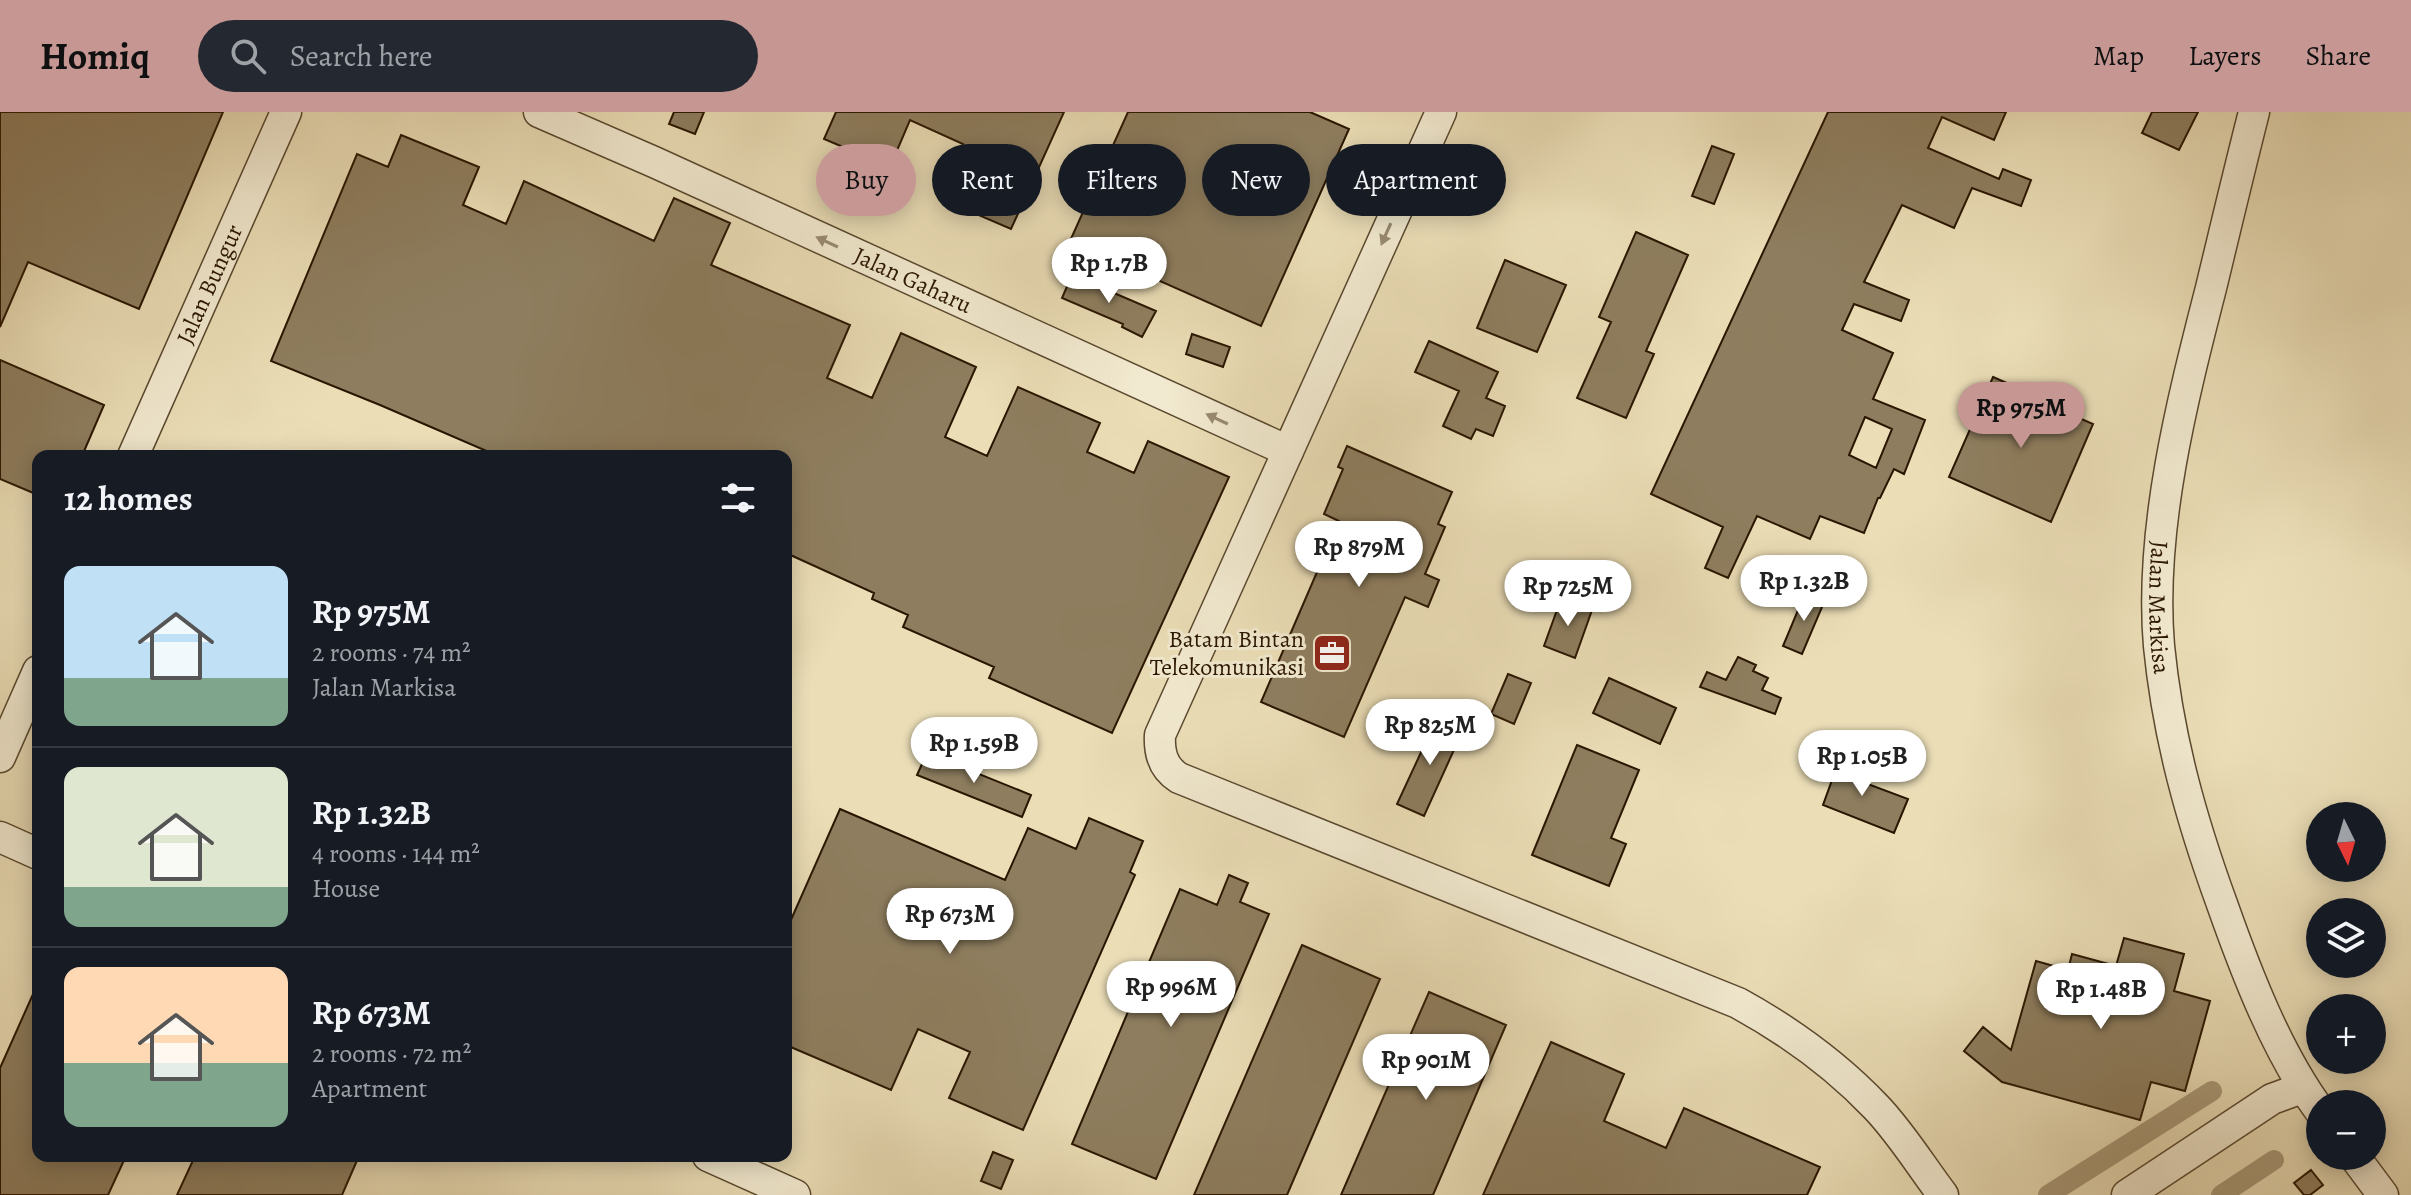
<!DOCTYPE html>
<html lang="en">
<head>
<meta charset="utf-8">
<style>
	body { margin:0; font-family:Alegreya,serif; background:#242831; color:#f1f3f6; height:100vh; display:flex; flex-direction:column; font-size:30px; white-space:nowrap }
	* { box-sizing:border-box; margin:0 }
	p { font-size:26px; color:#9ea1a6 }
	.icon { flex:none; width:44px; height:44px; fill:none; stroke:currentColor; stroke-width:2; stroke-linecap:round; stroke-linejoin:round }
	.map { position:relative; flex:1; overflow:hidden }
	.side { position:absolute; left:32px; top:338px; width:760px; height:712px; display:flex; flex-direction:column; background:#171b24; border-radius:16px; box-shadow:0 4px 20px #0003 }
	.side>* { flex:none }
	.hud { position:absolute; left:816px; top:32px; width:760px; height:72px; display:flex; gap:16px }
	.needle { width:52px; rotate:175deg }
	.fabs { position:absolute; left:2306px; top:690px; display:grid; gap:16px }
	.fabs a { display:grid; place-items:center; width:80px; height:80px; border-radius:50%; background:#171b24; box-shadow:0 4px 20px #0003; font-size:40px }
	.price { position:absolute; translate:-50% -68px; padding:0 18px; border-radius:28px; background:#fff; color:#222; font-size:26px; line-height:52px; filter:drop-shadow(0 2px 4px #0008) }
	.price::after { content:''; position:absolute; left:50%; top:48px; width:24px; height:18px; margin-left:-12px; background:inherit; clip-path:polygon(0 0,100% 0,50% 100%) }
	.price.current { background:#c59692; color:#111 }
	ul { padding:0; list-style:none }
	li { display:flex; align-items:center; gap:24px; height:200px; padding:0 32px }
	li+li { border-top:2px solid #363941 }
	li span { display:grid; place-items:center; flex:none; width:224px; height:160px; border-radius:16px; color:#555 }
	li>.icon { margin-inline-start:auto }
	span .icon { width:96px; height:96px; fill:#fffc; stroke-width:1 }
	li b { font-size:34px }
	h2 { display:flex; justify-content:space-between; align-items:center; height:96px; padding:0 32px; font-size:34px }
	.pill { padding:0 28px; border-radius:36px; background:#171b24; box-shadow:0 4px 20px #0003; font-size:28px; line-height:72px }
	.pill.current { background:#c59692; color:#111 }
	header { display:flex; align-items:center; gap:48px; box-sizing:border-box; height:112px; padding:0 40px; background:#c59692; color:#111 }
	header strong { font-size:38px }
	nav { display:flex; gap:44px; margin-inline-start:auto; font-size:28px }
	.search { width:560px; height:72px; background:#242831; display:flex; align-items:center; gap:20px; box-sizing:border-box; padding:0 28px; border-radius:44px; color:#9ea1a6; font-size:30px }
	.map>svg:first-child { display:block }
</style>
</head>
<body>
<header>
<strong>Homiq</strong>
<div class="search"><svg class="icon" aria-label="search" viewBox="0 0 24 24"><circle cx="10" cy="10" r="6"/><path d="M15 15l6 6"/></svg>Search here</div>
<nav><a>Map</a><a>Layers</a><a>Share</a></nav>
</header>
<div class="map">
<svg width="2411" height="1083" viewBox="0 0 2411 1083">
	<rect width="100%" height="100%" fill="#ebdeb7"/>
	<filter id="stains"><feTurbulence type="fractalNoise" baseFrequency=".0025" numOctaves="4"/><feColorMatrix values="0 0 0 0 .2 0 0 0 0 .09 0 0 0 0 .02 0 0 0 .5 -.17"/></filter>
	<radialGradient id="worn" r=".72"><stop offset=".6" stop-color="#630" stop-opacity="0"/><stop offset="1" stop-color="#630" stop-opacity=".3"/></radialGradient>
	<g fill="none" stroke-linecap="round" stroke-linejoin="round">
		<!-- canal -->
		<path stroke="#a99a79" stroke-width="20" d="M2048,1083L2212,979
			M2221,1083L2274,1048"/>
	</g>
	<!-- building -->
	<path fill="#8e7e5f" stroke="#2a1600" stroke-width="2" fill-rule="evenodd" d="M0,0H223L139,197L28,150L0,215Z
		M674,0H704L695,22L669,12Z
		M836,0H1064L1011,117L939,86L963,32L910,8L890,55L824,27Z
		M1128,0H1310L1349,17L1261,214L1070,129Z
		M1828,0H2006L1994,28L1942,5L1928,36L1999,67L2003,57L2031,68L2021,94L1972,76L1954,116L1902,93L1864,170L1909,188L1901,209L1854,192L1842,218L1893,241L1873,287L1925,308L1904,362L1894,357L1880,386H1878L1864,421L1820,404L1810,427L1757,404L1728,466L1705,456L1723,415L1651,382ZM1865,305L1892,317L1876,356L1849,343Z
		M2152,0H2198L2179,38L2142,21Z
		M401,23L479,55L463,93L506,112L524,69L654,129L674,86L730,111L711,153L850,213L827,266L872,286L901,221L976,255L945,325L987,344L1018,275L1100,311L1087,340L1134,361L1148,329L1229,365L1112,621L989,566L994,555L903,515L908,503L872,487L874,481L786,441V344H498L380,293L271,249L357,42L388,55Z
		M1712,34L1734,42L1714,92L1692,84Z
		M1636,120L1688,143L1646,239L1654,242L1626,306L1577,286L1611,210L1599,205Z
		M1505,148L1566,173L1537,240L1477,216Z
		M1072,163L1156,199L1142,225L1122,215L1123,212L1062,186Z
		M1192,222L1230,235L1223,255L1186,242Z
		M1429,229L1498,260L1486,286L1505,294L1493,324L1476,317L1471,327L1443,314L1459,279L1415,260Z
		M0,248L104,293L82,344H38V383L0,367Z
		M1993,265L2048,289L2047,292L2093,312L2051,410L1949,365Z
		M1347,334L1452,380L1438,412L1445,415L1425,462L1439,468L1428,495L1405,485L1344,625L1261,590L1339,409L1324,402L1343,357L1338,355Z
		M1806,479L1825,488L1802,542L1783,534Z
		M1561,487L1592,498L1575,546L1544,534Z
		M1738,545L1756,553L1753,559L1768,566L1762,578L1781,586L1775,602L1700,575L1707,560L1726,568Z
		M1508,562L1531,571L1514,612L1491,602Z
		M1609,566L1676,596L1660,632L1593,601Z
		M1437,606L1463,618L1424,704L1397,692Z
		M1577,633L1639,658L1611,726L1626,732L1609,774L1532,743Z
		M927,641L1031,683L1022,705L917,663Z
		M1827,649L1868,665L1865,671L1908,687L1894,721L1823,693L1832,668L1820,664Z
		M840,697L1005,768L1028,716L1076,737L1089,706L1143,729L1130,760L1135,763L1023,1018L949,986L970,940L918,917L891,978L786,933V819Z
		M1229,763L1248,771L1240,790L1269,802L1156,1067L1072,1032L1180,777L1217,793Z
		M2124,826L2184,842L2174,879L2210,889L2185,979L2151,970L2140,1008L2002,970L1964,939L1983,915L2011,938L2036,849L2068,858L2072,842L2116,854Z
		M1302,833L1380,867L1287,1083H1194Z
		M38,871V1044H126L108,1083H0V956Z
		M1429,880L1506,913L1433,1083H1341Z
		M1551,930L1624,962L1604,1009L1666,1036L1684,996L1820,1055L1807,1083H1483Z
		M993,1040L1013,1048L1001,1077L981,1069Z
		M195,1044H359L342,1083H177Z
		M2311,1058L2323,1073L2310,1083H2304L2294,1071Z"/>
	<g fill="none" stroke-linecap="round" stroke-linejoin="round">
		<!-- minor casing -->
		<g stroke="#5a482e" stroke-width="33">
			<g id="minor">
				<path id="s1" d="M539,0L654,50L1288,339"/>
				<path d="M1441,0L1160,623C1159,641 1163,656 1179,666L1738,891C1789,919 1835,952 1876,995C1901,1021 1921,1054 1943,1083"/>
				<path id="s2" d="M2254,0C2239,59 2225,118 2211,176C2182,289 2149,418 2159,534C2168,625 2191,707 2222,792C2246,860 2277,941 2320,999"/>
				<path id="s3" d="M133,344L286,0"/>
				<path d="M0,645L38,559"/>
				<path d="M0,725L38,742"/>
				<path d="M708,1044L795,1083"/>
				<path d="M2354,1044L2383,1083"/>
				<path d="M2127,1083L2272,987L2302,976"/>
			</g>
		</g>
		<!-- minor -->
		<use href="#minor" stroke="#f2ead0" stroke-width="30"/>
	</g>
	<!-- one-way arrows -->
	<defs><path id="oneway-solid" d="M-6-.8H1V-3.2L6.5 0L1 3.2V.8H-6Z" transform="scale(2)"/></defs>
	<g fill="#988b72">
		<use href="#oneway-solid" transform="translate(1386 122) rotate(114)"/>
		<use href="#oneway-solid" transform="translate(827 130) rotate(-155)"/>
		<use href="#oneway-solid" transform="translate(1217 307) rotate(-155)"/>
	</g>
	<!-- icons -->
	<defs>
		<g id="office-square" transform="scale(2)"><rect x="-9" y="-9" width="18" height="18" rx="4" fill="#8f2418" stroke="#f2ead0"/><path d="M-6-3h4V-5.5h4V-3h4V5H-6ZM-1-4.5V-3h2v-1.5ZM-6 0V1H6V0Z" fill="#fff"/></g>
	</defs>
	<g fill-rule="evenodd">
		<use href="#office-square" x="1332" y="541"/>
	</g>
	<g text-anchor="middle" stroke-width="6" stroke-linejoin="round" paint-order="stroke">
		<!-- street labels -->
		<g font-size="24" fill="#2a1600" stroke="#f2ead0">
			<text dy="8" stroke="none"><textPath href="#s1" startOffset="410">Jalan Gaharu</textPath></text>
			<text dy="8" stroke="none"><textPath href="#s3" startOffset="188">Jalan Bungur</textPath></text>
			<text dy="8" stroke="none"><textPath href="#s2" startOffset="506">Jalan Markisa</textPath></text>
		</g>
		<!-- poi labels -->
		<g font-size="24" fill="#2a1600" stroke="#f2ead0" text-anchor="end">
			<text x="1304" y="535">Batam Bintan<tspan x="1304" dy="28">Telekomunikasi</tspan></text>
		</g>
	</g>
	<rect width="100%" height="100%" filter="url(#stains)"/>
	<rect width="100%" height="100%" fill="url(#worn)"/>
</svg>
<div class="fabs">
<a><svg class="needle" viewBox="-14 -14 28 28"><path d="M0-13l5 13h-10z" fill="#e53935"/><path d="M0 13l5-13h-10z" fill="#9ea1a6"/></svg></a>
<a><svg class="icon" aria-label="layers" viewBox="0 0 24 24"><path d="M12 4l9 5-9 5-9-5zM3 14l9 5 9-5"/></svg></a>
<a>+</a>
<a>−</a>
</div>
<b class="price" style="left:1109px;top:193px">Rp 1.7B</b>
<b class="price current" style="left:2021px;top:338px">Rp 975M</b>
<b class="price" style="left:1359px;top:477px">Rp 879M</b>
<b class="price" style="left:1804px;top:511px">Rp 1.32B</b>
<b class="price" style="left:1568px;top:516px">Rp 725M</b>
<b class="price" style="left:1430px;top:655px">Rp 825M</b>
<b class="price" style="left:974px;top:673px">Rp 1.59B</b>
<b class="price" style="left:1862px;top:686px">Rp 1.05B</b>
<b class="price" style="left:950px;top:844px">Rp 673M</b>
<b class="price" style="left:1171px;top:917px">Rp 996M</b>
<b class="price" style="left:2101px;top:919px">Rp 1.48B</b>
<b class="price" style="left:1426px;top:990px">Rp 901M</b>
<div class="hud">
<a class="pill current">Buy</a>
<a class="pill">Rent</a>
<a class="pill">Filters</a>
<a class="pill">New</a>
<a class="pill">Apartment</a>
</div>
<section class="side">
<h2>12 homes<svg class="icon" aria-label="filters" viewBox="0 0 24 24"><path d="M4 7h16M4 17h16"/><circle cx="9" cy="7" r="2"/><circle cx="15" cy="17" r="2"/></svg></h2>
<ul>
<li><span style="background:linear-gradient(#bfe0f5 70%,#7fa58c 0)"><svg class="icon" aria-label="home" viewBox="0 0 24 24"><path d="M3 11l9-7 9 7M6 9v11h12V9"/></svg></span><div><b>Rp 975M</b><p>2 rooms · 74 m²</p><p>Jalan Markisa</p></div></li>
<li><span style="background:linear-gradient(#dfe7d0 75%,#7fa58c 0)"><svg class="icon" aria-label="home" viewBox="0 0 24 24"><path d="M3 11l9-7 9 7M6 9v11h12V9"/></svg></span><div><b>Rp 1.32B</b><p>4 rooms · 144 m²</p><p>House</p></div></li>
<li><span style="background:linear-gradient(#ffd9b3 60%,#7fa58c 0)"><svg class="icon" aria-label="home" viewBox="0 0 24 24"><path d="M3 11l9-7 9 7M6 9v11h12V9"/></svg></span><div><b>Rp 673M</b><p>2 rooms · 72 m²</p><p>Apartment</p></div></li>
</ul>
</section>
</div>
</body>
</html>
